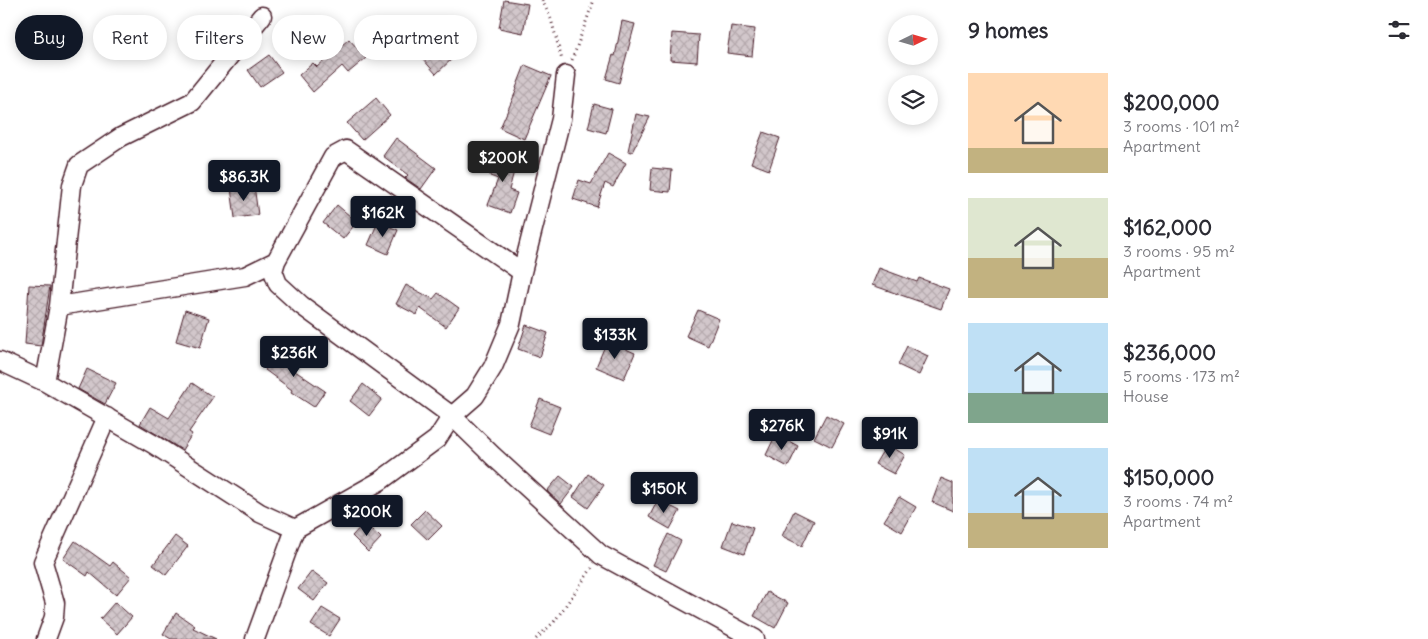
<!DOCTYPE html>
<html lang="en">
<head>
<meta charset="utf-8">
<style>
	body { margin:0; font-family:Delius,sans-serif; background:#f7f7f7; color:#2b2b33; height:100vh; display:flex; flex-direction:column; font-size:19px; white-space:nowrap }
	* { box-sizing:border-box; margin:0 }
	p { font-size:16px; color:#7c7c81 }
	.icon { flex:none; width:28px; height:28px; fill:none; stroke:currentColor; stroke-width:2; stroke-linecap:round; stroke-linejoin:round }
	.map { position:relative; flex:1; overflow:hidden }
	.details { display:flex; flex-direction:column; background:#fff; width:475px }
	.details>* { flex:none }
	.top-card { position:absolute; left:15px; top:15px; width:475px; height:45px; display:flex; gap:10px }
	.needle { width:32px; rotate:85deg }
	.controls { position:absolute; left:888px; top:15px; display:grid; gap:10px }
	.controls a { display:grid; place-items:center; width:50px; height:50px; border-radius:50%; background:#fff; box-shadow:0 2px 12px #0003; font-size:25px }
	.price { position:absolute; translate:-50% -42px; padding:0 11px; border-radius:5px; background:#111827; color:#fff; font-size:16px; line-height:32px; filter:drop-shadow(0 1px 2px #0008) }
	.price::after { content:''; position:absolute; left:50%; top:30px; width:15px; height:11px; margin-left:-8px; background:inherit; clip-path:polygon(0 0,100% 0,50% 100%) }
	.price.current { background:#222; color:#fff }
	ul { padding:0; list-style:none }
	li { display:flex; align-items:center; gap:15px; height:125px; padding:0 15px }
	li span { display:grid; place-items:center; flex:none; width:140px; height:100px; border-radius:0px; color:#555 }
	li>.icon { margin-inline-start:auto }
	span .icon { width:60px; height:60px; fill:#fffc; stroke-width:1 }
	li b { font-size:21px }
	h2 { display:flex; justify-content:space-between; align-items:center; height:60px; padding:0 15px; font-size:21px }
	.chip { padding:0 18px; border-radius:22px; background:#fff; box-shadow:0 2px 12px #0003; font-size:18px; line-height:45px }
	.chip.current { background:#111827; color:#fff }
	main { display:flex; flex:1; min-height:0 }
	.map>svg:first-child { display:block }
</style>
</head>
<body>
<main>
<div class="map">
<svg width="953" height="639" viewBox="0 0 953 639">
	<defs>
		<pattern id="building-cross-hatch" width="8" height="8" patternUnits="userSpaceOnUse" patternTransform="scale(1.25)"><rect width="8" height="8" fill="#d2c7cb"/><path d="M0 0l8 8M0 8l8-8" fill="none" stroke="#b6aaae"/></pattern>
	</defs>
	<rect width="100%" height="100%" fill="#fff"/>
	<filter id="ink" filterUnits="userSpaceOnUse"><feTurbulence type="fractalNoise" baseFrequency=".02" numOctaves="2"/><feDisplacementMap in="SourceGraphic" scale="10" xChannelSelector="R" yChannelSelector="G"/><feConvolveMatrix kernelMatrix="1 2 1 2 8 2 1 2 1" color-interpolation-filters="sRGB"/></filter>
	<g filter="url(#ink)">
		<!-- building -->
		<path fill="url(#building-cross-hatch)" stroke="#4a1f2b" d="M504,0L528,4L523,33L499,28Z
			M622,21L635,24L619,83L606,79L613,55L615,56Z
			M731,26L755,29L752,56L727,53Z
			M672,33L699,35L697,62L670,60Z
			M349,39L366,58L348,73L342,66L313,92L299,75L313,63L317,67Z
			M440,42L454,57L436,74L422,58Z
			M269,55L282,72L260,87L248,70Z
			M525,65L551,76L524,139L500,128L517,89L516,88Z
			M376,98L390,115L362,140L347,123Z
			M594,104L612,109L606,133L588,128Z
			M636,114L650,117L632,152L628,151Z
			M763,132L780,138L769,170L751,163Z
			M396,138L436,168L421,189L405,178L408,175L383,156Z
			M608,153L626,163L613,187L605,183L597,207L573,199L579,180L591,184Z
			M496,154L517,160L509,190L517,193L510,213L488,205L498,179L490,176Z
			M652,168L672,170L670,192L650,190Z
			M254,185L258,215L235,218L231,188Z
			M337,205L357,222L343,239L323,223Z
			M378,222L398,230L388,254L368,245Z
			M879,268L917,282L919,278L949,289L941,309L872,285Z
			M29,285L50,286L41,346L25,344Z
			M406,285L433,299L438,293L459,308L446,327L420,308L417,315L396,304Z
			M185,310L209,318L200,348L176,341Z
			M698,310L719,319L708,346L686,336Z
			M526,325L548,333L540,357L518,349Z
			M607,341L635,353L624,379L596,367Z
			M907,346L928,356L919,375L898,365Z
			M281,348L298,361L292,369L325,391L314,407L291,392L292,390L265,370Z
			M87,369L116,383L105,404L78,389Z
			M192,383L213,397L189,432L192,434L182,450L140,424L150,407L169,418Z
			M363,384L382,399L369,416L350,401Z
			M540,399L560,407L549,434L529,426Z
			M826,415L844,424L832,447L814,438Z
			M776,434L798,446L788,467L766,455Z
			M887,444L905,455L894,474L875,464Z
			M588,474L604,485L588,508L573,497Z
			M560,476L574,487L561,504L547,491Z
			M941,478L953,483V511L932,502Z
			M899,497L916,507L902,532L884,521Z
			M658,500L680,511L670,529L649,517Z
			M425,510L442,526L428,540L411,524Z
			M794,511L814,521L802,546L782,536Z
			M732,521L753,528L744,554L723,546Z
			M365,522L381,538L368,552L352,536Z
			M668,534L681,541L666,571L653,565Z
			M175,536L188,546L166,575L153,565Z
			M75,541L110,566L113,562L131,577L116,595L89,572L87,576L63,559Z
			M312,571L328,583L314,601L298,589Z
			M767,592L788,603L775,628L754,616Z
			M115,602L132,617L117,634L100,619Z
			M322,608L340,619L329,636L311,625Z
			M176,613L195,626L193,628L216,639H171L163,634Z"/>
		<g fill="none" stroke-linecap="round" stroke-linejoin="round">
			<!-- street casing -->
			<g stroke="#4a1f2b" stroke-width="21">
				<path id="street" d="M522,272L346,150L333,157L276,261L273,271L278,284L301,305L452,416L493,456L601,555L755,639
					M59,306L245,276L276,261
					M0,361L45,382L153,444L260,513L295,529L380,481L437,439L452,416L475,396L493,367L511,324L522,272L561,119L566,75
					M45,382L59,306L72,185L79,165L121,137L192,102L262,16
					M46,639L54,617L55,603L43,562L107,417
					M255,639L295,529"/>
			</g>
			<!-- path -->
			<path stroke="#4a1f2b" stroke-width="3" stroke-dasharray="1 4" stroke-linecap="butt" d="M542,0L551,19L562,60
				M572,60L594,0
				M536,639L554,622L592,568"/>
			<!-- street -->
			<use href="#street" stroke="#fff" stroke-width="18"/>
		</g>
	</g>
</svg>
<div class="controls">
<a><svg class="needle" viewBox="-14 -14 28 28"><path d="M0-13l5 13h-10z" fill="#e53935"/><path d="M0 13l5-13h-10z" fill="#7c7c81"/></svg></a>
<a><svg class="icon" aria-label="layers" viewBox="0 0 24 24"><path d="M12 4l9 5-9 5-9-5zM3 14l9 5 9-5"/></svg></a>
</div>
<b class="price current" style="left:503px;top:183px">$200K</b>
<b class="price" style="left:244px;top:202px">$86.3K</b>
<b class="price" style="left:383px;top:238px">$162K</b>
<b class="price" style="left:615px;top:360px">$133K</b>
<b class="price" style="left:294px;top:378px">$236K</b>
<b class="price" style="left:782px;top:451px">$276K</b>
<b class="price" style="left:890px;top:459px">$91K</b>
<b class="price" style="left:664px;top:514px">$150K</b>
<b class="price" style="left:367px;top:537px">$200K</b>
<div class="top-card">
<a class="chip current">Buy</a>
<a class="chip">Rent</a>
<a class="chip">Filters</a>
<a class="chip">New</a>
<a class="chip">Apartment</a>
</div>
</div>
<section class="details">
<h2>9 homes<svg class="icon" aria-label="filters" viewBox="0 0 24 24"><path d="M4 7h16M4 17h16"/><circle cx="9" cy="7" r="2"/><circle cx="15" cy="17" r="2"/></svg></h2>
<ul>
<li><span style="background:linear-gradient(#ffd9b3 75%,#c2b280 0)"><svg class="icon" aria-label="home" viewBox="0 0 24 24"><path d="M3 11l9-7 9 7M6 9v11h12V9"/></svg></span><div><b>$200,000</b><p>3 rooms · 101 m²</p><p>Apartment</p></div></li>
<li><span style="background:linear-gradient(#dfe7d0 60%,#c2b280 0)"><svg class="icon" aria-label="home" viewBox="0 0 24 24"><path d="M3 11l9-7 9 7M6 9v11h12V9"/></svg></span><div><b>$162,000</b><p>3 rooms · 95 m²</p><p>Apartment</p></div></li>
<li><span style="background:linear-gradient(#bfe0f5 70%,#7fa58c 0)"><svg class="icon" aria-label="home" viewBox="0 0 24 24"><path d="M3 11l9-7 9 7M6 9v11h12V9"/></svg></span><div><b>$236,000</b><p>5 rooms · 173 m²</p><p>House</p></div></li>
<li><span style="background:linear-gradient(#bfe0f5 65%,#c2b280 0)"><svg class="icon" aria-label="home" viewBox="0 0 24 24"><path d="M3 11l9-7 9 7M6 9v11h12V9"/></svg></span><div><b>$150,000</b><p>3 rooms · 74 m²</p><p>Apartment</p></div></li>
</ul>
</section>
</main>
</body>
</html>
